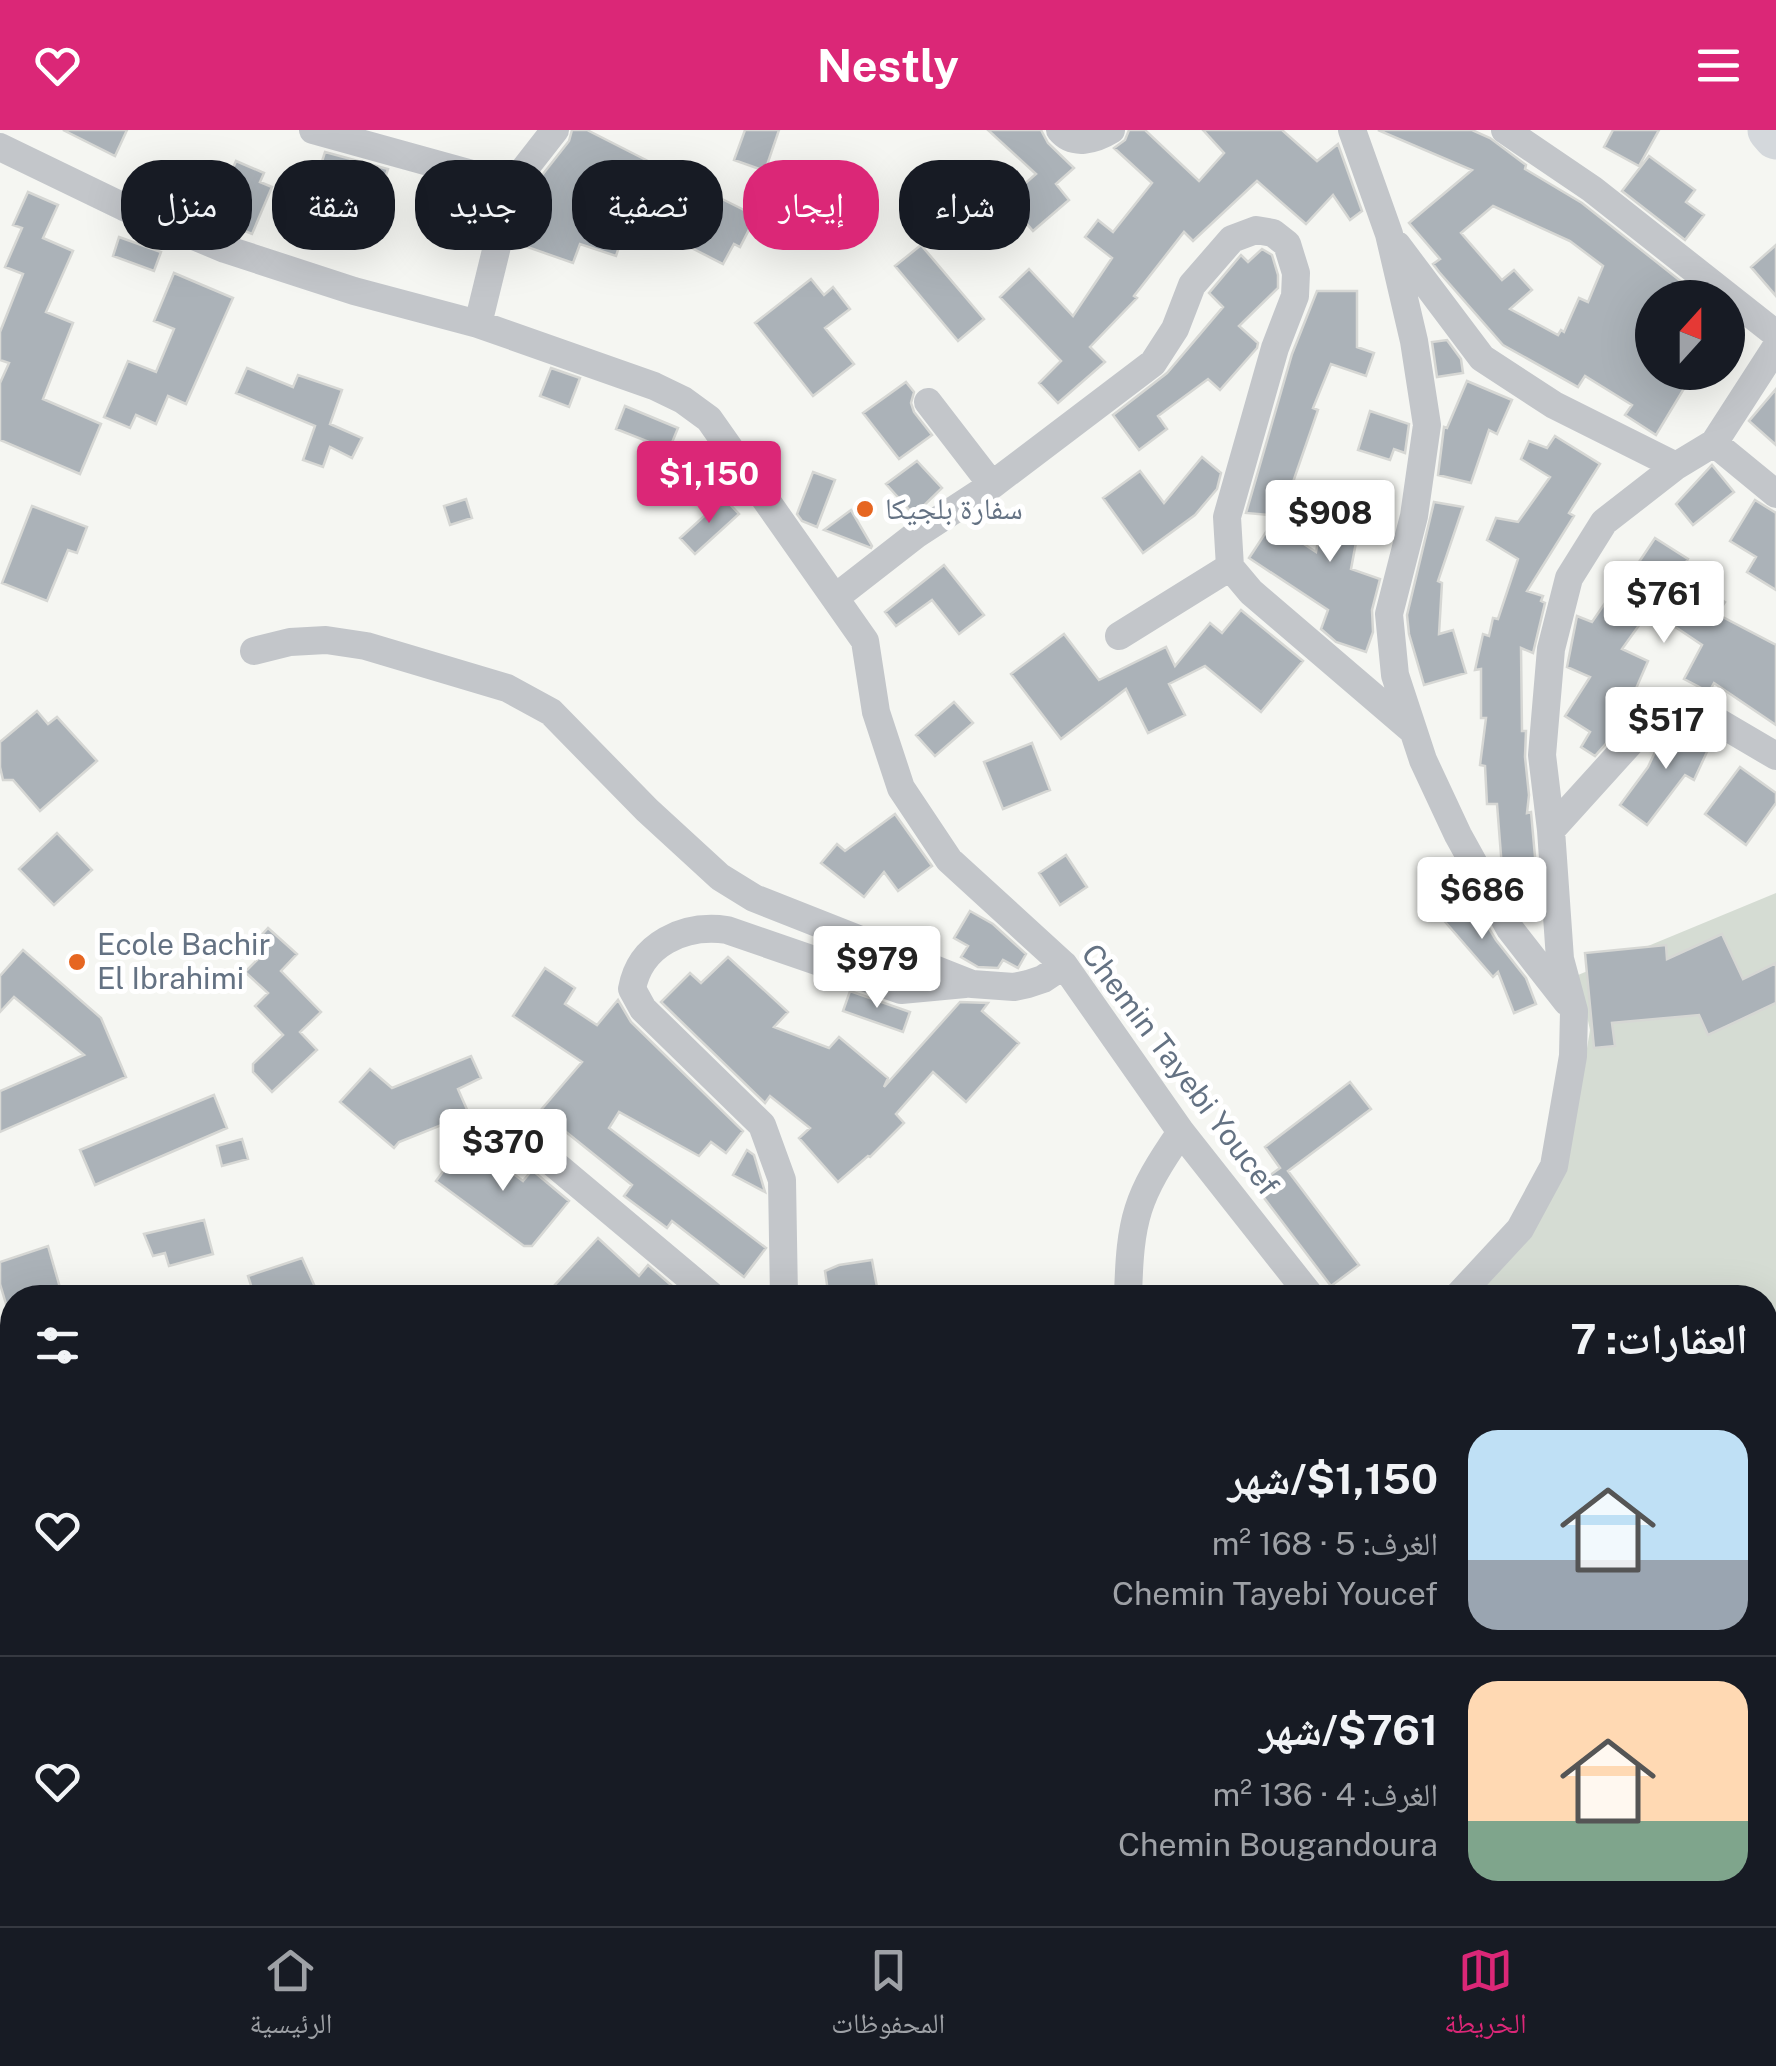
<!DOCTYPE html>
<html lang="ar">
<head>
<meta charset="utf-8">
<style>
	body { margin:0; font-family:"Public Sans","Noto Naskh Arabic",sans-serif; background:#242831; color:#f1f3f6; direction:rtl; height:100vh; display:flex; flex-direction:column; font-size:38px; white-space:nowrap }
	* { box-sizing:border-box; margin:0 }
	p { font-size:32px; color:#9ea1a6 }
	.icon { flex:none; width:55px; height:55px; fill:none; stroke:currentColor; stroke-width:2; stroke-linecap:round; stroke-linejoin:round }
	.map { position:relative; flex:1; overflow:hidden; direction:ltr }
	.side { position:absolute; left:0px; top:1155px; width:1778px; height:642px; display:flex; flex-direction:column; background:#171b24; border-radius:40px 40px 0 0; box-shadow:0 10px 40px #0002; direction:rtl }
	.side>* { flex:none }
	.top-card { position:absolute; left:30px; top:30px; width:1000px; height:90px; direction:rtl; display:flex; gap:20px }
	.needle { width:65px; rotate:21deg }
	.buttons { position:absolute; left:1635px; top:150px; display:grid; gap:20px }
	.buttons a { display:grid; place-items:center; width:110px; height:110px; border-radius:50%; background:#171b24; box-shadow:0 10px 40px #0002; font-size:50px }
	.price { position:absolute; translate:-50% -85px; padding:0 22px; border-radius:10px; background:#fff; color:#222; font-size:32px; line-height:65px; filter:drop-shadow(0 2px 5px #0008) }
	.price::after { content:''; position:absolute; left:50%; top:60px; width:30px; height:22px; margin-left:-15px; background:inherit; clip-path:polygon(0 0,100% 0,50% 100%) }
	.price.selected { background:#db2777; color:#fff }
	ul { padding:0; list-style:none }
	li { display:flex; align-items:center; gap:30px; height:250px; padding:0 30px }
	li+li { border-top:2px solid #363941 }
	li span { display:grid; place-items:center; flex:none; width:280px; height:200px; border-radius:30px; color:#555 }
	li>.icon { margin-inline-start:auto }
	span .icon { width:120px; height:120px; fill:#fffc; stroke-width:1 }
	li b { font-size:42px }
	h2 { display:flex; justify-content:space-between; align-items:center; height:120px; padding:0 30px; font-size:42px }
	.tag { padding:0 35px; border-radius:40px; background:#171b24; box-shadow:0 10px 40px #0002; font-size:35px; line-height:90px }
	.tag.selected { background:#db2777; color:#fff }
	header { display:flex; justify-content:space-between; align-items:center; height:130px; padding:0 30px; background:#db2777; color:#fff; font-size:45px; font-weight:700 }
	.menu { display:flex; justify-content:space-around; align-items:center; height:140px; border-top:2px solid #363941; background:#171b24; font-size:28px; color:#9ea1a6 }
	.menu a { display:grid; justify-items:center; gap:5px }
	.menu .selected { color:#db2777 }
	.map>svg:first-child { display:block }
</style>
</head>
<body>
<header><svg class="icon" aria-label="menu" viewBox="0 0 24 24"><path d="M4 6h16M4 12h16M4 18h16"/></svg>Nestly<svg class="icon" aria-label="heart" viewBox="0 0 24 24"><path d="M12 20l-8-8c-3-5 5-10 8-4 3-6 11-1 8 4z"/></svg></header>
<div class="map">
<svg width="1776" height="1796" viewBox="0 0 1776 1796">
	<rect width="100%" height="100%" fill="#f5f6f2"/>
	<!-- green -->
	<path fill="#d5dcd3" d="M1776,763V1796H1666L1651,1785H1765V1168H1463L1577,979L1590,900L1578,845Z
		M12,1359V1457L0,1418L7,1398L0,1380V1363Z
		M0,1681L12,1685V1785H45L48,1796H0Z
		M118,1785H306L285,1796H122Z"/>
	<!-- building -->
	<path fill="#abb2b8" stroke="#d6d7d4" stroke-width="2.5" fill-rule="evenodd" d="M63,0H127L115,26Z
		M572,0H587L648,31L616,126L580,114L573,133L516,113L527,69L531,70L539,49L569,11Z
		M745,0H779L765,41L734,30Z
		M988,0H1041L1048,13L1074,38L1056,54L1069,70L1033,101L1006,70L1036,44Z
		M1129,0H1145L1199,51L1224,23L1203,0H1282L1317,31L1338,14L1362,81L1350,90L1333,65L1306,94L1257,51L1193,111L1184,102L1134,166L1137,168L1090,217L1105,232L1058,273L1039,253L1061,231L1000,167L1029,139L1073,186L1112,128L1085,107L1098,90L1113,102L1152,53L1114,18L1125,10Z
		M1378,0H1472L1490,8L1526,35L1525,39L1582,73L1697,164L1695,168H1652V242H1694L1656,305L1625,285L1632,275L1585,246L1578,257L1503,215L1439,142L1433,134L1440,129L1409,93L1472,40ZM1493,76L1570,111L1603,136L1588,172L1579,168L1564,202L1561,200L1558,205L1510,179L1532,160L1514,140L1502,150L1461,103Z
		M1613,0H1659L1639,36L1604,17Z
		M325,22L388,39L372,89L310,69Z
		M1649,26L1695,60L1686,72L1704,85L1685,110L1622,61Z
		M236,31L264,43L260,52L272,57L252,104L212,88Z
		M696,56L756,86L740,117L734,114L723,134L670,107Z
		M28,62L58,75L43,108L73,121L46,182L73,193L43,269L101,294L80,344L0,310V253L9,233L0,230V202L23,144L5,137L22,98L13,95Z
		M119,107L161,122L154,141L113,126Z
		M921,115L984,189L958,211L895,136Z
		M1776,115V166L1751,137Z
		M1262,119L1272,125L1278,145V158L1239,196L1258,213L1257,218L1220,260L1208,249L1158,286L1167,299L1139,320L1113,285L1167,243L1223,177L1209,163L1241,125L1248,132Z
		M174,143L233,168L186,274L168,266L156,294L136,285L130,298L104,287L128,231L156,242L174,199L154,191Z
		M811,149L824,165L833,157L850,179L825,198L854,234L813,266L755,193Z
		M1317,161H1357V217L1374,223L1366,246L1331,234L1313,278L1318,280L1291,358H1282L1279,386L1246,383L1292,224Z
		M1447,210L1461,229L1463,243L1437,247L1432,212Z
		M247,238L293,257L298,245L342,260L330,294L362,308L352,328L330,317L323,337L303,330L315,296L236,263Z
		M551,238L580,248L569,277L540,266Z
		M1467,251L1512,270L1497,304L1489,300L1471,353L1438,345L1444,297L1447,298Z
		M906,252L914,262L911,273L914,282L932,305L899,329L863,283Z
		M1776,259V315L1749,291Z
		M625,276L678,298L669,320L616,299Z
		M1370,281L1409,294L1405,323L1394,319L1390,330L1358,320Z
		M1555,306L1600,334L1569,383L1574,386L1527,461L1543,466L1541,471L1545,473L1533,523L1521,518L1522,601H1526L1525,627L1529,665L1527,683L1531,682L1537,749L1503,751L1497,674H1487L1485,636L1480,635L1486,588H1481V539L1475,540L1483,504L1489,506L1493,488L1498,489L1518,429L1487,410L1496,388L1518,392L1550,347L1521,329L1529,311L1547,318Z
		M1202,327L1221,343L1217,359L1195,385L1143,423L1103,368L1140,341L1164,373Z
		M917,331L942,358L914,385L886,354Z
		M1712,335L1734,362L1693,395L1676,374Z
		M813,342L835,350L817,397L802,391L797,384Z
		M1329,352L1378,361L1371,404L1358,402L1351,439L1380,449L1372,480L1373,502L1366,522L1336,512L1321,499L1328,480L1249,428L1272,393L1316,422Z
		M724,368L739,384L695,424L680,408Z
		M466,369L472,388L450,395L444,376Z
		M1755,370L1776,383V460L1747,442L1756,427L1730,411Z
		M1434,372L1463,377L1438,451L1442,453L1439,504L1453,500L1466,543L1424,555L1409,504L1407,485Z
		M32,376L87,397L77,423L68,420L47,471L2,453Z
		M851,380L872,416L871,418L824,400Z
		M1655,408L1688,429L1680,442L1725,472L1717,484L1776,515V595L1714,553L1709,562L1684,549L1702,515L1650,480L1622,519L1648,531L1628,577L1610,609L1595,626L1581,617L1590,602L1565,586L1590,547L1567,537L1577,486L1592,492L1623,447L1627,450Z
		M944,435L984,485L959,504L932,470L896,496L885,482Z
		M1241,480L1303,531L1261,582L1205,536L1169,554L1185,585L1148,603L1126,559L1061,609L1011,544L1064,504L1099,550L1166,517L1175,536L1210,493L1222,503Z
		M954,572L973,593L935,626L916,605Z
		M37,581L48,594L57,587L97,631L40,681L13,650H3L0,637V612Z
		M1673,599L1691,602L1712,611L1694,650L1685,645L1647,695L1620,675L1648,637L1662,607Z
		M1032,613L1050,660L1003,679L984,632Z
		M1740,637L1776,663V673L1746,715L1705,684Z
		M895,684L932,736L898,761L884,742L864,767L821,733L837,714L845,721Z
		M57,703L92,740L54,775L19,739Z
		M1066,725L1087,757L1060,775L1039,743Z
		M1458,747L1496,810L1526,848L1536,874L1514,883L1498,842L1493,847L1427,771Z
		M970,781L993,794L1026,824L1018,838L1003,830L998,838L978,837L961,827L968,816L954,808Z
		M268,798L297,824L281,841L321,882L300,902L317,920L272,962L253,942V934L283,905L255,876L268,863L245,842L257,830L247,821Z
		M1722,804L1743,849L1776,833V873L1708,905L1699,885L1612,893L1615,916L1594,918L1585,823L1666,815L1667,829Z
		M23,820L101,888L126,947L0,1002V961L84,925L14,867L0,882V846Z
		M728,827L788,882L774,897L829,918L839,907L888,948L884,957L960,872L988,873L982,881L1019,913L966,972L933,942L896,984L904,993L870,1027L868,1026L838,1052L799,1008L810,998L770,966L765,973L661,872L690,843L701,853Z
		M545,838L575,858L565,874L597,895L618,870L631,892L743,1001L726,1023L711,1012L699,1026L619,982L609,998L766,1118L744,1147L672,1091L667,1098L624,1066L632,1055L540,981L582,932L513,886Z
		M850,861L910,882L903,902L843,881Z
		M471,926L481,948L458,959L469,984L399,1012L394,1018L340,972L370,939L392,958Z
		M1350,952L1371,979L1288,1041L1359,1135L1331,1156L1255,1056L1280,1038L1265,1017Z
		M214,965L227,998L95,1055L80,1020Z
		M242,1009L248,1029L222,1036L217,1016Z
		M467,1009L523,1051L532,1040L569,1071L532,1116H524L436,1051Z
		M747,1020L754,1025L765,1062L733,1045Z
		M204,1090L213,1124L169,1136L165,1123L153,1126L144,1104Z
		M598,1108L639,1146L648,1135L686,1168H572L553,1157Z
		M48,1116L63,1168H12V1172L6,1174L0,1154V1132Z
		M302,1128L320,1168H255L248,1146Z
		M872,1130L879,1168H829L825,1141L839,1135Z"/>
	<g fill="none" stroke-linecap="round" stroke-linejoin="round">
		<!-- street -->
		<path stroke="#c3c6ca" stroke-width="28" d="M313,0L512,55
			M1060,0C1073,16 1095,10 1111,0
			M1352,0L1389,104L1414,211L1427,295L1414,386L1389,484L1395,545L1423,630L1458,705L1510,799L1567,872
			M1505,0L1592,59L1776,204
			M0,17L124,77L225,119L354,161L478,194L654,256L683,270L709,289L865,511L876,582L901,658L949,730L1064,835L1181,1002L1312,1168
			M1397,115L1482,228L1554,275L1676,336
			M478,194L512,55L555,0
			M928,272L992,355
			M1714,313L1776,364
			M836,467L917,404L992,355L1153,233L1175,199L1192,155L1232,109L1256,100L1273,103L1287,114L1296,143L1295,166L1275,218L1227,387L1230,437L1251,462L1411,599
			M1119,506L1230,437
			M254,521L290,512L326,510L366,516L507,558L551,582L647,680L720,747L754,768L972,854L1014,857L1028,854L1043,849L1064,835
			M1551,700L1638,604L1668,581L1708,586L1776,626
			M522,1007L714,1168
			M784,1168L782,1050L762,995L643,879L632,859C640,814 684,794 727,800L901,860L965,854
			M1128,1168C1130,1088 1136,1067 1181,1002
			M1456,1168L1520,1099L1554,1036L1573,926L1574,881L1560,829L1551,700L1542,625L1551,519L1569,448L1604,392L1676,336L1714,313L1776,217
			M1404,1785L1428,1790L1448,1785"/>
		<!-- secondary -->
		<path stroke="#d4d8dc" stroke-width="40" d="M0,1578L12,1635
			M55,1785L58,1796
			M580,1785L588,1796
			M287,1796L309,1785
			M499,1796L501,1785"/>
		<!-- primary -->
		<path stroke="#d4d8dc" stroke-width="45" d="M1770,0L1776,7"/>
	</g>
	<!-- markers -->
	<g fill="#e66621" stroke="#fff" stroke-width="4">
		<circle cx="865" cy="379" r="10"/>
		<circle cx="77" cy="832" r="10"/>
	</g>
	<g text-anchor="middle" stroke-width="10" stroke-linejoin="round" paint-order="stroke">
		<!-- poi labels -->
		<g font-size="30" fill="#647283" stroke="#fff" text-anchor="start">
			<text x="885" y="389">سفارة بلجيكا</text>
			<text x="97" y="825">Ecole Bachir<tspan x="97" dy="34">El Ibrahimi</tspan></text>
		</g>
		<!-- street labels -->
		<g font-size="30" fill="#647283" stroke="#fff">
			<text transform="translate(1180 940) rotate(53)" y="10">Chemin Tayebi Youcef</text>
		</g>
	</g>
</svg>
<div class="buttons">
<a><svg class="needle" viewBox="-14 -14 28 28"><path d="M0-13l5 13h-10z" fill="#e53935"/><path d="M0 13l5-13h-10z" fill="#9ea1a6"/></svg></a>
</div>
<b class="price selected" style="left:709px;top:396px">$1,150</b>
<b class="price" style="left:1330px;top:435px">$908</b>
<b class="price" style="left:1664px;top:516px">$761</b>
<b class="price" style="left:1666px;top:642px">$517</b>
<b class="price" style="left:1482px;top:812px">$686</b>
<b class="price" style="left:877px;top:881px">$979</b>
<b class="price" style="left:503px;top:1064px">$370</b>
<div class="top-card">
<a class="tag">شراء</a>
<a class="tag selected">إيجار</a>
<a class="tag">تصفية</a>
<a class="tag">جديد</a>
<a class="tag">شقة</a>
<a class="tag">منزل</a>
</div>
<section class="side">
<h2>العقارات: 7<svg class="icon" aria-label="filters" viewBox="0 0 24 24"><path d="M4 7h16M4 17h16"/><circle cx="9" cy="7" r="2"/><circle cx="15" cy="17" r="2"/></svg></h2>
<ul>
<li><span style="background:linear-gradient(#bfe0f5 65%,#9aa5b1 0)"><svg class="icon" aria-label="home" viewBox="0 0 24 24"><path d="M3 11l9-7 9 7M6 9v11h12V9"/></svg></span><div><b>$1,150/شهر</b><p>الغرف: 5 · 168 m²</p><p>Chemin Tayebi Youcef</p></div><svg class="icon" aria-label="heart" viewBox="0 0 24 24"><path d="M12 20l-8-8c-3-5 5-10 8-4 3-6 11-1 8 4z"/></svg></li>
<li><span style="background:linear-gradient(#ffd9b3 70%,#7fa58c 0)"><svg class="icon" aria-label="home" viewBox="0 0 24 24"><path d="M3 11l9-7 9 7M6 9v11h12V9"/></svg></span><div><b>$761/شهر</b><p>الغرف: 4 · 136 m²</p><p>Chemin Bougandoura</p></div><svg class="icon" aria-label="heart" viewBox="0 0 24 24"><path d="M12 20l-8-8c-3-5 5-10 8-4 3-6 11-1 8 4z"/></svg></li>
</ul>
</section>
</div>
<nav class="menu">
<a class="selected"><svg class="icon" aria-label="map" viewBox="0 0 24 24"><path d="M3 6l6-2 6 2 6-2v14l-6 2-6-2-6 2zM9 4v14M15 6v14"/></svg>الخريطة</a>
<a><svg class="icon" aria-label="saved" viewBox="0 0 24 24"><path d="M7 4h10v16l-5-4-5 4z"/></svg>المحفوظات</a>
<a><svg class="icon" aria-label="home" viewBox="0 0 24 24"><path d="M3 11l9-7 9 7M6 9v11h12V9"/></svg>الرئيسية</a>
</nav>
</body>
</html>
